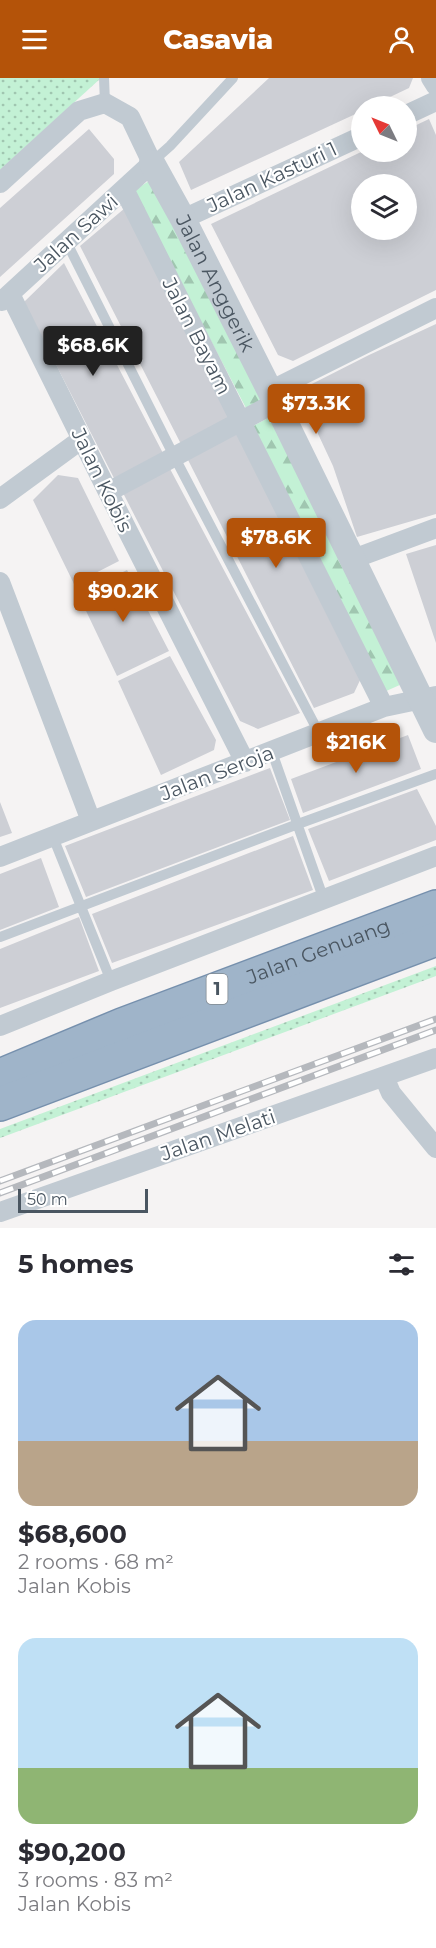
<!DOCTYPE html>
<html lang="en">
<head>
<meta charset="utf-8">
<style>
	body { margin:0; font-family:Montserrat,sans-serif; background:#f2f2f3; color:#2b2b33; height:100vh; display:flex; flex-direction:column; font-size:22px; white-space:nowrap }
	* { box-sizing:border-box; margin:0 }
	p { font-size:20px; color:#7c7c81 }
	.icon { flex:none; width:33px; height:33px; fill:none; stroke:currentColor; stroke-width:2; stroke-linecap:round; stroke-linejoin:round }
	.map { position:relative; height:1150px; overflow:hidden }
	.side { display:flex; flex-direction:column; background:#fff; flex:1 }
	.side>* { flex:none }
	.needle { width:39px; rotate:313deg }
	.controls { position:absolute; left:351px; top:18px; display:grid; gap:12px }
	.controls a { display:grid; place-items:center; width:66px; height:66px; border-radius:50%; background:#fff; box-shadow:0 6px 24px #0002; font-size:30px }
	.scale { position:absolute; left:18px; bottom:15px; width:130px; box-sizing:border-box; padding-left:6px; border:3px solid #4a5661; border-top:0; font-size:16px; line-height:21px; white-space:nowrap; color:#4a5661; -webkit-text-stroke:4px #fff; paint-order:stroke }
	.price { position:absolute; translate:-50% -51px; padding:0 14px; border-radius:6px; background:#b45309; color:#fff; font-size:20px; line-height:39px; filter:drop-shadow(0 2px 3px #0008) }
	.price::after { content:''; position:absolute; left:50%; top:36px; width:18px; height:14px; margin-left:-9px; background:inherit; clip-path:polygon(0 0,100% 0,50% 100%) }
	.price.on { background:#222; color:#fff }
	ul { padding:0; list-style:none }
	li { display:grid; align-content:center; gap:12px; height:318px; padding:0 18px }
	li span { display:grid; place-items:center; height:186px; border-radius:18px; color:#555 }
	li>.icon { margin-inline-start:auto }
	span .icon { width:108px; height:108px; fill:#fffc; stroke-width:1 }
	li b { font-size:26px }
	h2 { display:flex; justify-content:space-between; align-items:center; height:72px; padding:0 18px; font-size:26px }
	header { display:flex; justify-content:space-between; align-items:center; height:78px; padding:0 18px; background:#b45309; color:#fff; font-size:27px; font-weight:800 }
	.map>svg:first-child { display:block }
</style>
</head>
<body>
<header><svg class="icon" aria-label="menu" viewBox="0 0 24 24"><path d="M4 6h16M4 12h16M4 18h16"/></svg>Casavia<svg class="icon" aria-label="person" viewBox="0 0 24 24"><circle cx="12" cy="8" r="4"/><path d="M4 21q1-7 8-7t8 7"/></svg></header>
<div class="map">
<svg width="436" height="1150" viewBox="0 0 436 1150">
	<defs>
		<pattern id="grass-dots" width="8" height="8" patternUnits="userSpaceOnUse" patternTransform="scale(1.5)"><rect width="8" height="8" fill="#c3f1d5"/><path d="M2 2h.1M6 6h.1" fill="none" stroke="#a0c6b0" stroke-width="1.8" stroke-linecap="round"/></pattern>
		<pattern id="forest-firs" width="22" height="20" patternUnits="userSpaceOnUse" patternTransform="scale(1.5)"><rect width="22" height="20" fill="#c3f1d5"/><path d="M5 1l3.5 6h-7zM16 11l3.5 6h-7z" fill="#a0c6b0"/></pattern>
	</defs>
	<rect width="100%" height="100%" fill="#f5f3f3"/>
	<!-- grass -->
	<path fill="url(#grass-dots)" d="M0,0H101L0,92Z
		M436,888V898L0,1060V1051Z"/>
	<!-- forest -->
	<path fill="url(#forest-firs)" d="M149,103L265,323L247,332L133,113Z
		M272,338L402,606L384,614L251,349Z"/>
	<!-- building -->
	<path fill="#cdcfd5" fill-rule="evenodd" d="M269,0H413L409,10L371,28H362V33L191,112L179,84Z
		M429,41L436,57V212L293,283L278,277L211,146L361,74H406V52ZM362,106H406V152H362Z
		M89,51L114,81V96L0,199V130Z
		M125,130L233,345L183,370L80,168Z
		M64,185L166,381L117,406L24,224Z
		M436,246V436L357,459L333,388L298,313L369,277Z
		M240,353L362,598L354,615L314,630L186,378Z
		M169,389L300,635L258,651L240,643L122,413Z
		M58,397L78,400L119,483L74,506L33,422Z
		M436,467V565L406,476Z
		M127,492L169,573L117,598L78,516Z
		M170,578L216,662L214,672L161,697L118,603Z
		M408,657L421,691L303,735L291,701Z
		M270,690L290,742L86,819L65,768Z
		M417,711L436,748V762L329,803L308,751Z
		M0,724L12,755L0,759Z
		M293,758L313,812L112,885L92,836Z
		M41,780L59,829L0,852V796Z
		M79,839L99,893L0,930V871Z"/>
	<g fill="none" stroke-linecap="round" stroke-linejoin="round">
		<!-- trunk casing -->
		<g stroke="#7690ad" stroke-width="36">
			<g id="trunk">
				<path id="s2" d="M0,998L122,947L436,829"/>
				<path d="M0,1026L436,861"/>
			</g>
		</g>
		<!-- service -->
		<path stroke="#c1cad2" stroke-width="10" d="M104,0L105,25
			M152,84L170,68L233,0
			M66,163L175,380L319,655
			M272,674L324,822
			M53,759L111,903
			M0,859L298,746L436,696"/>
		<!-- minor -->
		<path stroke="#c1cad2" stroke-width="20" d="M431,0L436,8
			M406,37L436,23
			M0,105L79,33L105,25L130,39L152,85L2,223
			M124,111L384,629
			M183,141L362,58
			M10,216L108,414L245,684
			M270,313L436,230
			M108,414L275,325
			M0,421L82,361
			M353,481L436,450
			M0,504L91,743
			M0,779L384,629L436,618
			M0,948L111,903L436,778
			M384,999L391,1015L436,1070
			M0,1134L436,980"/>
		<!-- tertiary -->
		<path stroke="#c1cad2" stroke-width="26" id="s1" d="M152,85L183,141L270,313L436,652"/>
		<!-- trunk -->
		<use href="#trunk" stroke="#9fb4c9" stroke-width="33"/>
		<!-- rail casing -->
		<g stroke="#b5b8bd" stroke-width="7">
			<path id="rail" d="M0,1103L436,941
				M0,1115L436,952"/>
		</g>
		<!-- rail -->
		<use href="#rail" stroke="#fff" stroke-width="4.5" stroke-dasharray="14" stroke-linecap="butt"/>
	</g>
	<g text-anchor="middle" stroke-width="4.5" stroke-linejoin="round" paint-order="stroke">
		<!-- shield labels -->
		<rect fill="#fff" stroke="#808990" stroke-width="1.5" x="206.5" y="896" width="21" height="30" rx="4.5"/>
		<g font-size="18" font-weight="bold" fill="#4a5661">
			<text x="217" y="917">1</text>
		</g>
		<!-- street labels -->
		<g font-size="20" fill="#4a5661" stroke="#fff">
			<text transform="translate(272 99) rotate(-25)" y="7">Jalan Kasturi 1</text>
			<text transform="translate(76 155) rotate(-42)" y="7">Jalan Sawi</text>
			<text dy="7" stroke="none"><textPath href="#s1" startOffset="136">Jalan Anggerik</textPath></text>
			<text transform="translate(197 258) rotate(63)" y="7">Jalan Bayam</text>
			<text transform="translate(102 402) rotate(64)" y="7">Jalan Kobis</text>
			<text transform="translate(217 695) rotate(-21)" y="7">Jalan Seroja</text>
			<text dy="7" stroke="none"><textPath href="#s2" startOffset="342">Jalan Genuang</textPath></text>
			<text transform="translate(218 1057) rotate(-19)" y="7">Jalan Melati</text>
		</g>
	</g>
</svg>
<div class="controls">
<a><svg class="needle" viewBox="-14 -14 28 28"><path d="M0-13l5 13h-10z" fill="#e53935"/><path d="M0 13l5-13h-10z" fill="#7c7c81"/></svg></a>
<a><svg class="icon" aria-label="layers" viewBox="0 0 24 24"><path d="M12 4l9 5-9 5-9-5zM3 14l9 5 9-5"/></svg></a>
</div>
<div class="scale">50 m</div>
<b class="price on" style="left:93px;top:299px">$68.6K</b>
<b class="price" style="left:316px;top:357px">$73.3K</b>
<b class="price" style="left:276px;top:491px">$78.6K</b>
<b class="price" style="left:123px;top:545px">$90.2K</b>
<b class="price" style="left:356px;top:696px">$216K</b>
</div>
<section class="side">
<h2>5 homes<svg class="icon" aria-label="filters" viewBox="0 0 24 24"><path d="M4 7h16M4 17h16"/><circle cx="9" cy="7" r="2"/><circle cx="15" cy="17" r="2"/></svg></h2>
<ul>
<li><span style="background:linear-gradient(#a9c7e8 65%,#b9a48a 0)"><svg class="icon" aria-label="home" viewBox="0 0 24 24"><path d="M3 11l9-7 9 7M6 9v11h12V9"/></svg></span><div><b>$68,600</b><p>2 rooms · 68 m²</p><p>Jalan Kobis</p></div></li>
<li><span style="background:linear-gradient(#bfe0f5 70%,#8fb573 0)"><svg class="icon" aria-label="home" viewBox="0 0 24 24"><path d="M3 11l9-7 9 7M6 9v11h12V9"/></svg></span><div><b>$90,200</b><p>3 rooms · 83 m²</p><p>Jalan Kobis</p></div></li>
</ul>
</section>
</body>
</html>
